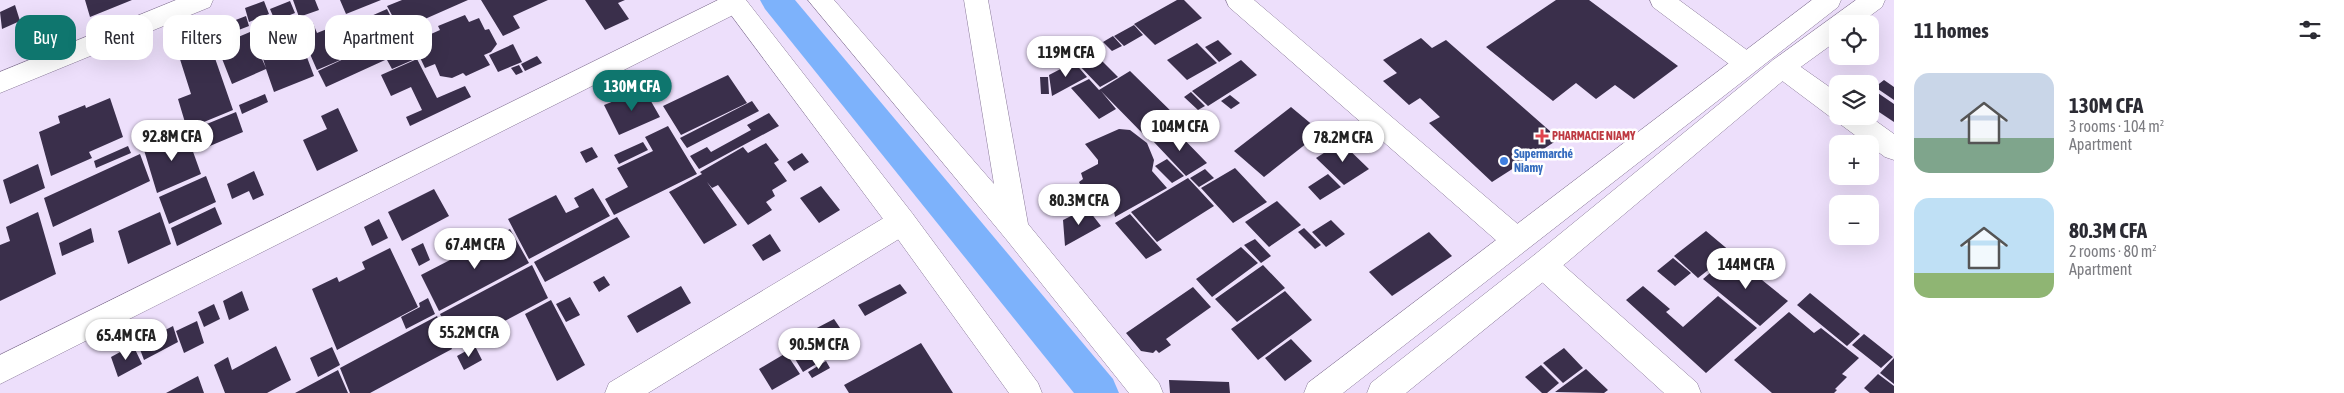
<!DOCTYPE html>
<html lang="en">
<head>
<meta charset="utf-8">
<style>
	body { margin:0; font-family:"Asap Condensed",sans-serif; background:#f7f7f7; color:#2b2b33; height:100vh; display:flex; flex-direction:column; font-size:19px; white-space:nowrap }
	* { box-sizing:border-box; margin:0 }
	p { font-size:16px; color:#7c7c81 }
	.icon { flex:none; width:28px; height:28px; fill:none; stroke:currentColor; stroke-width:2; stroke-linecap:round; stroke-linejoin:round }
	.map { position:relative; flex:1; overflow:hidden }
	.sheet { display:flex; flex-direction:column; background:#fff; width:450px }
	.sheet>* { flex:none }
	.top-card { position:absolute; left:15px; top:15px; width:475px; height:45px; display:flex; gap:10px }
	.buttons { position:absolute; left:1829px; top:15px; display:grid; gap:10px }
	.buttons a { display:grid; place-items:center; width:50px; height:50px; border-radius:10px; background:#fff; box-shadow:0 5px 20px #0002; font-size:25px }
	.price { position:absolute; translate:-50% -42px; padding:0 11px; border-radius:18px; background:#fff; color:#222; font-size:16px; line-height:32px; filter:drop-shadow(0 1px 2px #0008) }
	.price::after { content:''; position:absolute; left:50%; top:30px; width:15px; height:11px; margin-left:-8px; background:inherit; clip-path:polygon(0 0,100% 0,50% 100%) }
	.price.on { background:#0f766e; color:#fff }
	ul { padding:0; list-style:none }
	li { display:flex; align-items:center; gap:15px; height:125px; padding:0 20px }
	li span { display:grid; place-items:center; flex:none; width:140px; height:100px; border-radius:15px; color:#555 }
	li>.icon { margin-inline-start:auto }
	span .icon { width:60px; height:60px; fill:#fffc; stroke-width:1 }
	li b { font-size:21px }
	h2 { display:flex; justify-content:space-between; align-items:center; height:60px; padding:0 20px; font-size:21px }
	.pill { padding:0 18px; border-radius:15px; background:#fff; box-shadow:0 5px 20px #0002; font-size:18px; line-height:45px }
	.pill.on { background:#0f766e; color:#fff }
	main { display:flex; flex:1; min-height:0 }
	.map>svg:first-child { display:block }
</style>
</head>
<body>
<main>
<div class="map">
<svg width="1894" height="393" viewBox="0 0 1894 393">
	<rect width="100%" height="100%" fill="#eddffb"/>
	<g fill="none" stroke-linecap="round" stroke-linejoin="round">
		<!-- canal -->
		<path fill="#7db2fb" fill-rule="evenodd" d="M760,0H795L1113,379L1119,393H1074L765,9Z"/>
	</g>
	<!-- building -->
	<path fill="#3a2f4b" d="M85,0H132L90,17Z
		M293,0H315L319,10L299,17Z
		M340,0H381L346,14Z
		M402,0H468L400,30L387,6Z
		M481,0H548L513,16L520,28L503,36Z
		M585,0H625L618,3L629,19L605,30Z
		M1177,0H1184L1202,18L1155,45L1134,24Z
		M1556,0H1589L1678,66L1634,99L1615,85L1596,99L1576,83L1553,101L1486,47Z
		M264,1L269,14L249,22L245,8Z
		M290,1L295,13L275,21L270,9Z
		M15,5L20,21L2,29L0,12Z
		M387,9L399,33L373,44L362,20Z
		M465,15L469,22L479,18L485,30L489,29L497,44L491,52L484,55L490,65L466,76L463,73L452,78L440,76L435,64L425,68L415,47L425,43L422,38L440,30L438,26Z
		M246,16L249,26L223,36L220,26Z
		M288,18L295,37L283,42L277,22Z
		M197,19L202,31L177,40L173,29Z
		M360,21L373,47L398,35L407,50L326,87L318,71L352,55L317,70L299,29L313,23L317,33L337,25L339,30Z
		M1134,25L1143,35L1124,46L1114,36Z
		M415,29L420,41L407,46L402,34Z
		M250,32L266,68L263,59L302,44L314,76L274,92L266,69L232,84L217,46Z
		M1113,36L1122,46L1112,51L1103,42Z
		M1421,38L1432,48L1446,40L1559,139L1492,182L1429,123L1440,117L1420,98L1409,105L1383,81L1397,73L1383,60Z
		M1218,40L1232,54L1219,62L1205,47Z
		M209,41L233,110L187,129L178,99L191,94L178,53Z
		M1197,43L1217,63L1187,80L1167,60Z
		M513,44L522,62L498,72L489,55Z
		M410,49L415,59L392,69L387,60Z
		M1092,51L1118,77L1100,87L1074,60Z
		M537,56L542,63L525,71L521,64Z
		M417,59L437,98L465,86L471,97L410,126L406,117L422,110L411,87L391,96L381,75Z
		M1241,60L1257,75L1208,106L1192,91Z
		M1074,62L1087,77L1052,96L1049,75Z
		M519,65L523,72L516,75L511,68Z
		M1130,71L1180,120L1149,140L1101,91L1116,109L1099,119L1071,88L1089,79L1099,90Z
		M728,75L747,103L681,135L663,106Z
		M1040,77H1048L1049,94H1041Z
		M1884,80L1894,87V100L1875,87Z
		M644,89L660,117L619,135L604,105Z
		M1875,91L1894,104V122L1870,106V96Z
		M1191,92L1205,106L1198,110L1184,97Z
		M265,94L268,102L242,114L239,105Z
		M1230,95L1240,103L1231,109L1221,101Z
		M110,98L123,137L89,152L92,158L51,176L39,132L60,123L58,116L85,105L86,108Z
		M752,101L759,111L687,148L680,138Z
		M1291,107L1321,132L1264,177L1234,151Z
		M338,108L358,151L317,171L303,140L327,129L321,116Z
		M236,112L243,132L198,151L192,130Z
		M769,113L779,126L699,169L690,156L707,147L711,152L751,130L747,125Z
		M668,126L697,174L614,215L605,199L628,187L617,168L653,151L645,137Z
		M1119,129L1130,130L1147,143L1154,160L1152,171L1167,188L1115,217L1112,201L1094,212L1079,182L1083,179L1081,173L1098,164V160L1085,144Z
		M1174,129L1207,163L1186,176L1153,141Z
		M186,132L201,174L157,193L144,150Z
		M643,142L648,150L619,164L614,155Z
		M1341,142L1369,169L1344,185L1316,158Z
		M766,143L779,160L774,163L787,181L772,190L775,196L766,202L772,210L748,225L718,185L712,188L707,182L737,225L704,244L669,192L702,174L700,172L743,147L748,153Z
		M128,146L131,153L96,168L94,161Z
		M592,147L598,157L586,163L580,152Z
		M802,153L809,162L794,171L787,162Z
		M140,154L150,181L53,227L44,198Z
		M1167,159L1184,176L1172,183L1155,166Z
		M38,164L45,188L10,204L3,180Z
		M1235,168L1267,202L1233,223L1201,188Z
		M1205,169L1214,178L1199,187L1190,178Z
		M254,171L264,195L253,200L249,191L232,199L227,184Z
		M1328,174L1341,187L1320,200L1308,187Z
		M206,176L216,202L169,224L159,197Z
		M1188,178L1214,206L1157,242L1131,212Z
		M821,186L840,210L819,223L800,198Z
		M593,188L610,216L529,259L508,219L556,195L566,213L579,207L574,198Z
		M434,189L449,216L402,241L388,212Z
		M1277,201L1301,225L1269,247L1245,222Z
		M215,207L222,224L177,246L171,228Z
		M1087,208L1101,226L1065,246L1063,220Z
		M38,212L56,274L0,301V245L10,241L6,227Z
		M160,212L171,244L128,264L118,231Z
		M1130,214L1162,250L1146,259L1115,223Z
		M617,217L630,237L545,282L534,262Z
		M379,219L388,238L372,246L364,227Z
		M1331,220L1345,234L1326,247L1312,232Z
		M91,228L94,242L62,256L59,243Z
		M1304,228L1321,245L1315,249L1298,232Z
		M510,229L529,263L439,311L421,275Z
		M1706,231L1731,252L1698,278L1674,256Z
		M1429,232L1452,256L1392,296L1369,272Z
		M464,234L470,247L460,252L457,248L449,252L445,243Z
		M770,234L781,251L763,261L752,245Z
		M1255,239L1271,256L1261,263L1244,245Z
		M423,243L430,260L419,266L411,249Z
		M1241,247L1258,263L1212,297L1196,279Z
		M390,248L418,307L337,350L312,289L337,277L339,282L365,269L362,262Z
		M1731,255L1788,301L1760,326L1703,279Z
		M1673,258L1691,273L1675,286L1657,271Z
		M532,265L548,298L456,347L440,314Z
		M1263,265L1285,288L1237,322L1215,299Z
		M604,276L610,285L599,292L593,282Z
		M900,284L907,293L865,316L858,305Z
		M681,286L691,303L637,333L627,316Z
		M1643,286L1670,309L1666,312L1683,327L1718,296L1757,328L1706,373L1626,300Z
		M1193,287L1211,307L1166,339L1171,345L1159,353L1156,350L1153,353L1141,351L1126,333Z
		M242,291L249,310L229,320L223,301Z
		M1285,291L1312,320L1258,360L1231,329Z
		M1810,293L1860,334L1847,346L1797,305Z
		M570,297L580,315L566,322L556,304Z
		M428,298L435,314L406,329L401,317L420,307L419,303Z
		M551,300L585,365L557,381L525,314Z
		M214,304L220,319L204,327L198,312Z
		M1789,312L1814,333L1821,328L1859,358L1842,374L1847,377L1835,389L1837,390L1834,393H1772L1734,360Z
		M437,316L452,349L370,393H350L340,368Z
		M834,319L853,347L832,359L813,330Z
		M197,321L204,343L184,353L176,331Z
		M173,326L178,342L144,360L138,344Z
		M1864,334L1893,357L1881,368L1852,345Z
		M812,336L826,358L803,372L789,349Z
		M1291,339L1312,361L1285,381L1265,358Z
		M921,343L953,393H849L844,385Z
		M133,345L142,364L118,377L111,357Z
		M276,346L291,380L267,393H225L214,365L228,357L232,370Z
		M475,346L482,360L464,370L457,356Z
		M332,347L340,365L318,377L310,358Z
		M1564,348L1583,368L1563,383L1543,363Z
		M786,353L800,374L772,390L759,369Z
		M1894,358V384L1880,373Z
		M826,361L830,368L812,378L808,372Z
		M1541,365L1559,383L1547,393H1542L1525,377Z
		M1586,369L1608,390L1604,393L1555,392Z
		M338,370L348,393H295Z
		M1878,374L1894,386V393H1870L1864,388Z
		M198,376L204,393H166Z
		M1169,380L1229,382L1230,393H1170Z"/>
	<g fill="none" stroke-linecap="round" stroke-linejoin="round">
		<!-- street casing -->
		<g stroke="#897998" stroke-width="1">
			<path id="street" d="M176,0H213L210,7L0,93V72Z
				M718,0H745L746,3L743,10L0,384V355Z
				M808,0H834L994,184L964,0H988L1028,224L1159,383L1163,393H1129L1006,239Z
				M1226,0H1254L1526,231L1530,240L1526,249L1516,252L1506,249L1229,7Z
				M1650,0H1679L1755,56L1759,63L1755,70L1746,73L1737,70L1653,7Z
				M1782,57L1791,60L1838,93V116H1869L1894,134V160L1885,157L1870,146V144H1867L1840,124L1837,118L1829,116L1773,74L1769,67L1773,60Z
				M902,210L912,213L916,222L912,231L648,393H605L609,383L892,213Z
				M1543,252L1553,256L1697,383L1701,393H1664L1533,274L1529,265L1533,256Z"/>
		</g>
		<!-- secondary casing -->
		<g stroke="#897998" stroke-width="1">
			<path id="secondary" d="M720,0H746L912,213L1038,383L1042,393H1009L892,231Z
				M1812,0H1841L1838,7L1343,393H1304L1308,383Z
				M1856,0H1885L1882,7L1859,24H1838V40L1791,74L1553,274L1406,393H1367L1371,383L1533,256L1773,60Z"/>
		</g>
		<!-- street -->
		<use href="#street" fill="#fff" fill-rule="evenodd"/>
		<!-- secondary -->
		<use href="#secondary" fill="#fff" fill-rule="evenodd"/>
	</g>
	<!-- markers -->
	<path fill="#e0444e" stroke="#fff" stroke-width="2" d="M1539.5 128.5h5v5h5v5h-5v5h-5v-5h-5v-5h5z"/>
	<circle fill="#3f7fe0" stroke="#fff" stroke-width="2" cx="1504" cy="161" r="5"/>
	<g text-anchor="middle" stroke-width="5" stroke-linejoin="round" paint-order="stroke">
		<!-- health labels -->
		<g font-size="12" font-weight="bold" fill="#be3a42" stroke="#fff" text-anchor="start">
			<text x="1552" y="140">PHARMACIE NIAMY</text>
		</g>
		<!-- shop labels -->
		<g font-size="12" font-weight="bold" fill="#366cbe" stroke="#fff" text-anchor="start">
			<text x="1514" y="158">Supermarché<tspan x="1514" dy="14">Niamy</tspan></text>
		</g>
	</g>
</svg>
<div class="buttons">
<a><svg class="icon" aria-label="locate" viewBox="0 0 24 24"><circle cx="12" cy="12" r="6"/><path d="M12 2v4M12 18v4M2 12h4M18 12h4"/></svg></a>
<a><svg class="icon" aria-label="layers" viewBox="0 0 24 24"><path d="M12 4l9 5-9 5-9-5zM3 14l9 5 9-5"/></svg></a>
<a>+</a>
<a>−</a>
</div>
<b class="price" style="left:1066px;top:78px">119M CFA</b>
<b class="price on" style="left:632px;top:112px">130M CFA</b>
<b class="price" style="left:1180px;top:152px">104M CFA</b>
<b class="price" style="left:172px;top:162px">92.8M CFA</b>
<b class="price" style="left:1343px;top:163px">78.2M CFA</b>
<b class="price" style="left:1079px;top:226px">80.3M CFA</b>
<b class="price" style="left:475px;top:270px">67.4M CFA</b>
<b class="price" style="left:1746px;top:290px">144M CFA</b>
<b class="price" style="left:469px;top:358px">55.2M CFA</b>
<b class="price" style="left:126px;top:361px">65.4M CFA</b>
<b class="price" style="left:819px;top:370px">90.5M CFA</b>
<div class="top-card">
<a class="pill on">Buy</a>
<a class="pill">Rent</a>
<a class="pill">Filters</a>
<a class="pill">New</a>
<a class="pill">Apartment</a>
</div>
</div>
<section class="sheet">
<h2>11 homes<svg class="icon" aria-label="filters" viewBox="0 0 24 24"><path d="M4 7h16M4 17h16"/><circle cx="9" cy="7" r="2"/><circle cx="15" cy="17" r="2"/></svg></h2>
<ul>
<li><span style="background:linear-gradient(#c9d6e8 65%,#7fa58c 0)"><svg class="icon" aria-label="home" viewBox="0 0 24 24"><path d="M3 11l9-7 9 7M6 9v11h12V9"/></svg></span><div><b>130M CFA</b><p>3 rooms · 104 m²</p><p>Apartment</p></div></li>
<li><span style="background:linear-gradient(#bfe0f5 75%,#8fb573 0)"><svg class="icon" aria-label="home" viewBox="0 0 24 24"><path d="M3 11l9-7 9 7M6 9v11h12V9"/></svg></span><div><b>80.3M CFA</b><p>2 rooms · 80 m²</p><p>Apartment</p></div></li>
</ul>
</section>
</main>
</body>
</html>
